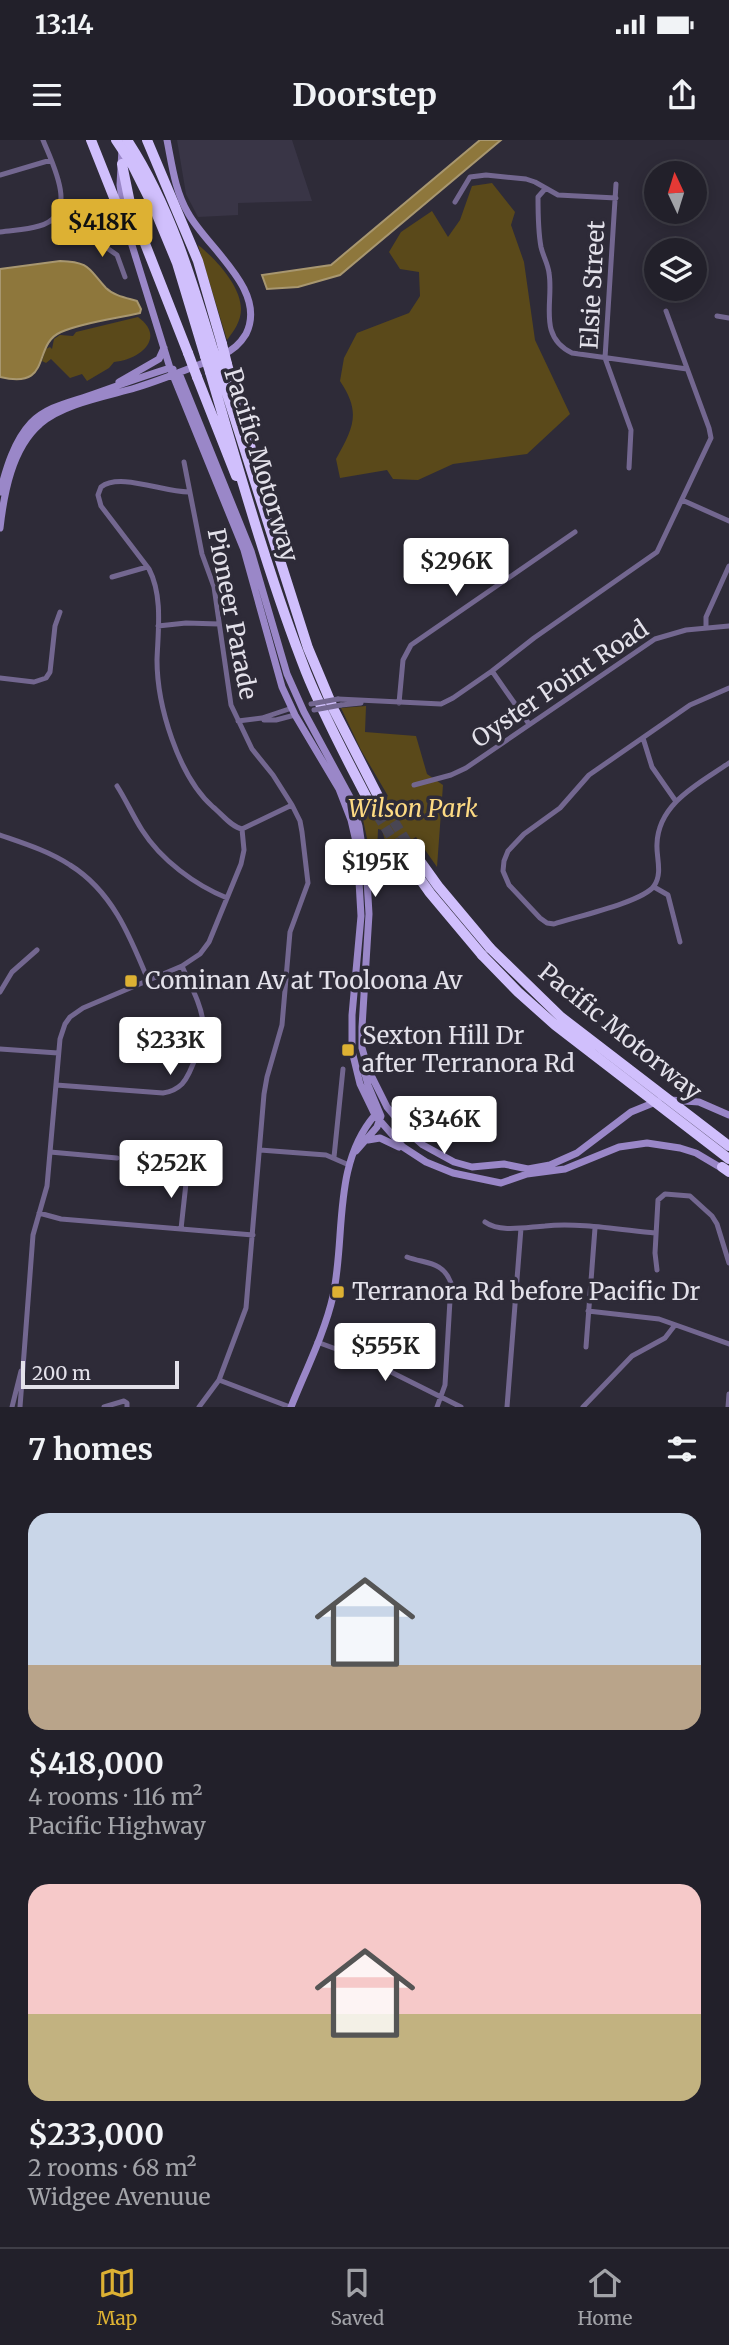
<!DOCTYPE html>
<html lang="en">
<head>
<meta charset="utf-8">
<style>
	body { margin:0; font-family:Merriweather,serif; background:#2a2832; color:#f1f3f6; height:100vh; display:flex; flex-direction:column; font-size:26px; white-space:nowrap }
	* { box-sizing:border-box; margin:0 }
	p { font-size:23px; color:#a2a3a8 }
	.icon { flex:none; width:38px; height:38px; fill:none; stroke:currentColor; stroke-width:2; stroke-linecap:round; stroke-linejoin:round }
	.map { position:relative; height:1267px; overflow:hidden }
	.drawer { display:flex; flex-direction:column; background:#22202a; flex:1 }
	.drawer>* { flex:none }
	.needle { width:46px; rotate:356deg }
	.tools { position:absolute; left:644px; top:21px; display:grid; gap:14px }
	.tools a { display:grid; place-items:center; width:63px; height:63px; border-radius:50%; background:#22202a; box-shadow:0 4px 18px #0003,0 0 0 2px #3f3e47; font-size:35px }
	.scale { position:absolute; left:21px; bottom:18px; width:158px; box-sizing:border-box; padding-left:7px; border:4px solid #e3e1ea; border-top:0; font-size:19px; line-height:24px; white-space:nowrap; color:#e3e1ea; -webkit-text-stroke:5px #2e2b38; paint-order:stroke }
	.price { position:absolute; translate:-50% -60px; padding:0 16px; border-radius:7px; background:#fff; color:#222; font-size:23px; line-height:46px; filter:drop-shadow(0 2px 4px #0008) }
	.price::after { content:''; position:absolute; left:50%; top:42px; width:21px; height:16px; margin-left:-10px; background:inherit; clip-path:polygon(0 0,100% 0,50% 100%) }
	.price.on { background:#ddb133; color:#111 }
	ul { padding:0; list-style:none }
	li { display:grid; align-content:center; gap:14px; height:371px; padding:0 28px }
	li span { display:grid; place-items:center; height:217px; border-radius:21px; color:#555 }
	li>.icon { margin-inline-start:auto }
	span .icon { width:126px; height:126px; fill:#fffc; stroke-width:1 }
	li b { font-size:30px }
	h2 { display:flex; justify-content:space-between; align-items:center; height:84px; padding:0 28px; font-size:30px }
	.status { display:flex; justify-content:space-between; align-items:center; height:49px; padding:0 35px; background:#22202a; direction:ltr }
	.status svg { height:19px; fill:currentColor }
	header { display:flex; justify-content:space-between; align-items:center; height:91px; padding:0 28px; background:#22202a; font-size:32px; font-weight:700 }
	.tab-bar { display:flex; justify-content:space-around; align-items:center; height:98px; border-top:2px solid #3f3e47; background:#22202a; font-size:19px; color:#a2a3a8 }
	.tab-bar a { display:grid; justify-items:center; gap:4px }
	.tab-bar .on { color:#ddb133 }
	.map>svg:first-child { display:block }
</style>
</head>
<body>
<div class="status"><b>13:14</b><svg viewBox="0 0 49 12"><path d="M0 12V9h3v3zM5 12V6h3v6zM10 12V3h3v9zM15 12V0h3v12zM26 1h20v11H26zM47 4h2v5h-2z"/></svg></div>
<header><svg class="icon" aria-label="menu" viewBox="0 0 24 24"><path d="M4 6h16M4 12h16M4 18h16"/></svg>Doorstep<svg class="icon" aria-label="share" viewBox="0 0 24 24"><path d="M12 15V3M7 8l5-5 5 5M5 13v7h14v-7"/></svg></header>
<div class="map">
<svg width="729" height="1267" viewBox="0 0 729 1267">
	<rect width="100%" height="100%" fill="#2e2b38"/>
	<!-- built -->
	<path fill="#393546" d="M177,0H292L312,61L238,63V75L198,77L186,54Z"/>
	<!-- green -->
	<path fill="#5a491a" d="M492,43L515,72L511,85L524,122L535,200L570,274L527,314L453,324L418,340L393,339L387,330L340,338L336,319C354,287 361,272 340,241L344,218L357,193L409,173L420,156L419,132L400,129L389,112L401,92L432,71L448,97L460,80L472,46Z
		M198,105C215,118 241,146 241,169C241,181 234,191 227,200Z
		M138,177C167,198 139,220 114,222L109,228L87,241L82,234L70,238L51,219L46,223L42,221L46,209L50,207L52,209L54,199L60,195L73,196L76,192Z
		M366,566L365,592L416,596L427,634L443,645L437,727L416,697L388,714L386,706L389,703L386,704L382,690L378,689L377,715H380V707L384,706L387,720L376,741L362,675L365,672L355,657L358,655L366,669L388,656L361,610L341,568Z"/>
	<!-- water -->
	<path fill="#8e773c" stroke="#a89770" stroke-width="2" d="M480,0H501L340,135L298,147L267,149L262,135L331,125Z
		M60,121C91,122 88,129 106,148C114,156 127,158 137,161L141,169L140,173C114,179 85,182 61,192C31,205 54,250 0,237V129Z"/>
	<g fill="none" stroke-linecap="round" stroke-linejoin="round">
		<!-- highway-tunnel -->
		<path stroke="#494653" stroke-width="10" stroke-dasharray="10 5" stroke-linecap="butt" d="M378,656L410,707
			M369,662L401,712"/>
		<!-- street -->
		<path stroke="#736790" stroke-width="5" d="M0,35L51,20
			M616,44L605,218L631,290L629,328
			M545,49L538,57C538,73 538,91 541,107C543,116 548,124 549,133C554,162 537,196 572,213L687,229
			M455,62L470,37L486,35L526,39L535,42L558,55L616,58
			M52,80C61,90 73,98 87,94L84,77L93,74
			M0,92C13,90 26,90 39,86C80,75 53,25 43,0
			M87,94L117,115L125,137
			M717,176L729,178
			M184,322L202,414L214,447L231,565L252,609L273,635L292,665L300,681L302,692L308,743L290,792L282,885L267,937L264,954L246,1168L219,1240L199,1267
			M190,352C165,353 120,332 101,347L98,355L101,366L149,429C163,456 158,491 157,520C157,565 178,636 213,667C222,674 231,687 242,689
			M682,360L729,381
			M112,437L147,427
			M158,486L186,483L219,484
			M706,487V477L729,426
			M492,531L529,584
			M0,538L34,542L46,538L50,532L55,486L60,472
			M729,548L690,565L589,635L560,668L524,694L508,711L504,721L503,731L509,745L540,778L547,783L554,784C575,777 643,762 654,746C663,733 656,717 657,704C658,663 700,643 729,623
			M338,559L441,564L453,558L492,531L534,498L657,412L711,298L709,288L666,171
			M399,563L403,520L411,505L575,392
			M341,565L361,563
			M264,580H276L295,575
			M238,581L262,578L292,568
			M643,598L652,627L675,660
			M414,645L451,635L466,628L655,499L686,490L729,486
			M117,646C126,660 133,676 142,690C161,720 195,745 227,758
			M242,689L292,665
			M0,695C23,703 49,711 70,725C112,751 130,796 148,840
			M654,747L668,755L680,802
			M0,852L12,832L37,810
			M0,909L58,913
			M56,945L163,953C170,952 177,949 182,944C192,933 204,896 203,882C201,863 189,843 182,826
			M260,1010L326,1015L349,1025
			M50,1012L117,1018
			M334,1017L343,929
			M39,1073L61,1079L253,1095
			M485,1082C500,1093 527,1087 545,1086C576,1082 623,1090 655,1093
			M181,1089L187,1034
			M407,1117C426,1124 443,1121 451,1143L445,1245L437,1267
			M657,1130L655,1113L658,1060L665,1054L690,1056L712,1076L717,1084L729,1123
			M588,1171L659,1179L729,1204
			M317,1202L369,1221L461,1267
			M586,1207L595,1088
			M219,1240L290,1267
			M12,1267L21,1231
			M20,1267L33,1095L47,1046L60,899L65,884L70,877L83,868L182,826L200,814L209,802L241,724L244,710L242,689
			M104,1267L124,1261L127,1263V1267
			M507,1267L521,1088
			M583,1267L632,1216L665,1198L675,1185
			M728,1267L729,1254"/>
		<!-- secondary -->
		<path stroke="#9a87c8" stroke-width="7" d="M167,0C172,25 175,51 188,73C207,108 268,150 246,194C240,204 232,211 222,215
			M122,9L120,45L124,74
			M127,89L170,228L244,410L282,547L295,575L339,649L351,680L357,706L361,776L352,875V911L360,944L375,975L403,1007L426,1022L453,1033L501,1043L527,1034L565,1029L619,1007L647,1003L680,1008L696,1013L723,1029
			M179,233L251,411L287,534L304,572L350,657L359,686L367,740L369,774L362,887V908L368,929L387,967L407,991L423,1005L454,1022L472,1027L504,1024L528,1029L550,1025L577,1013L631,972L658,961
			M119,242L159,219L164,208
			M0,352C6,329 14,301 31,283C47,266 72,262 94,254C119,245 144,236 170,228L173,229
			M0,388C4,353 12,308 40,284C62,264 107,256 135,248C161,240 186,230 211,220
			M670,960L699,962L729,975
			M368,1000L380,998L399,1007
			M356,1011L377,987L381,976L368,945L363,927
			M291,1267C305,1232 325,1192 333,1156C346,1095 332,1025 375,975"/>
		<!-- highway -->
		<path stroke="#d0bffc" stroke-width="10" d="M91,0L128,93
			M127,0C169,64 191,137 213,210
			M147,0L198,121L222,204
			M122,24L131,68L188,213
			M132,24L155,70L177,123L205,216
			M227,224L259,337
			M219,229L308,508L334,570L378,656
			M210,232C240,333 268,435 306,532C324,577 347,619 369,662
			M197,237L236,336
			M410,707L438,746L490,808
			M401,712L430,753L482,815
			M722,1027L729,1032"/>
		<!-- street-bridge -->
		<path stroke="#736790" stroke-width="5" d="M311,564L338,559
			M314,570L341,565"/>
		<!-- highway-bridge -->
		<path stroke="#d0bffc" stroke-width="10" d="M116,0L132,24
			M222,204L227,224
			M213,210L219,229
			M188,213L197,237
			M205,216L210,232
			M490,808L561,877L729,1006
			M482,815L518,852L555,885L729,1019"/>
	</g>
	<!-- markers -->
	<g fill="#ddb133" stroke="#2e2b38" stroke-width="2.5">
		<rect x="124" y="834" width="14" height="14" rx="3.5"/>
		<rect x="341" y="903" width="14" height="14" rx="3.5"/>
		<rect x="331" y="1145" width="14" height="14" rx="3.5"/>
	</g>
	<g text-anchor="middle" stroke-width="7" stroke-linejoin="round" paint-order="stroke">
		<!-- street labels -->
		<g font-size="24" fill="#e3e1ea" stroke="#2e2b38">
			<text transform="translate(593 145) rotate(-87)" y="8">Elsie Street</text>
			<text transform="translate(261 325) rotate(73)" y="8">Pacific Motorway</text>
			<text transform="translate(232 474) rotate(79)" y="8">Pioneer Parade</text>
			<text transform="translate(560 544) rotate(-34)" y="8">Oyster Point Road</text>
			<text transform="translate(620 892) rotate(39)" y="8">Pacific Motorway</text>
		</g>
		<!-- park labels -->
		<g font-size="24" font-style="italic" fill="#fdda83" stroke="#2e2b38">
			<text x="413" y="677">Wilson Park</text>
		</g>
		<!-- poi labels -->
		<g font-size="24" fill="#e3e1ea" stroke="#2e2b38" text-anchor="start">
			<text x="145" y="849">Cominan Av at Tooloona Av</text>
			<text x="362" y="904">Sexton Hill Dr<tspan x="362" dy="28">after Terranora Rd</tspan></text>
			<text x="352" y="1160">Terranora Rd before Pacific Dr</text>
		</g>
	</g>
</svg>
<div class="tools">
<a><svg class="needle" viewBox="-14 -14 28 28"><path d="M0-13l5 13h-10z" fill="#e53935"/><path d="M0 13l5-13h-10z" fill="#a2a3a8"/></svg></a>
<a><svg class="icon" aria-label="layers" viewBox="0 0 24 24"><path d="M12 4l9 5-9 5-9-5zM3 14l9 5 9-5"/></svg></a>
</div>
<div class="scale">200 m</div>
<b class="price on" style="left:102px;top:119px">$418K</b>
<b class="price" style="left:456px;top:458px">$296K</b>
<b class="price" style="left:375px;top:759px">$195K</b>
<b class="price" style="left:170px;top:937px">$233K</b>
<b class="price" style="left:444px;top:1016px">$346K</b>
<b class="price" style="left:171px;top:1060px">$252K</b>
<b class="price" style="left:385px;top:1243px">$555K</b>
</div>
<section class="drawer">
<h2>7 homes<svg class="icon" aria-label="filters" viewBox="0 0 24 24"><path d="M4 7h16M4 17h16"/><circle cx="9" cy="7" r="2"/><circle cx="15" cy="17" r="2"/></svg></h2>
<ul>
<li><span style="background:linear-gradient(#c9d6e8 70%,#b9a48a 0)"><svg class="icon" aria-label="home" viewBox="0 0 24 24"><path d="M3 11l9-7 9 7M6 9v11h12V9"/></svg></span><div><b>$418,000</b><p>4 rooms · 116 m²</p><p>Pacific Highway</p></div></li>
<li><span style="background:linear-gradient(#f6c9c9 60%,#c2b280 0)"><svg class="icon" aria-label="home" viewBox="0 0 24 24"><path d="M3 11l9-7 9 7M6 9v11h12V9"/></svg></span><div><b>$233,000</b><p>2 rooms · 68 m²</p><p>Widgee Avenuue</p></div></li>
</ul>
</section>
<nav class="tab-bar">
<a class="on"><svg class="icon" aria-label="map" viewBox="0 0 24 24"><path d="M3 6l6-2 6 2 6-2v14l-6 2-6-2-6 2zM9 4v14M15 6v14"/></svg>Map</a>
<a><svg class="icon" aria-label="saved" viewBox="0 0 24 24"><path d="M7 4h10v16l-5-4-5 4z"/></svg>Saved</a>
<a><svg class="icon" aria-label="home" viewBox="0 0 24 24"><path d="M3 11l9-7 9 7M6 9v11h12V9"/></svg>Home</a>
</nav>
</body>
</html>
